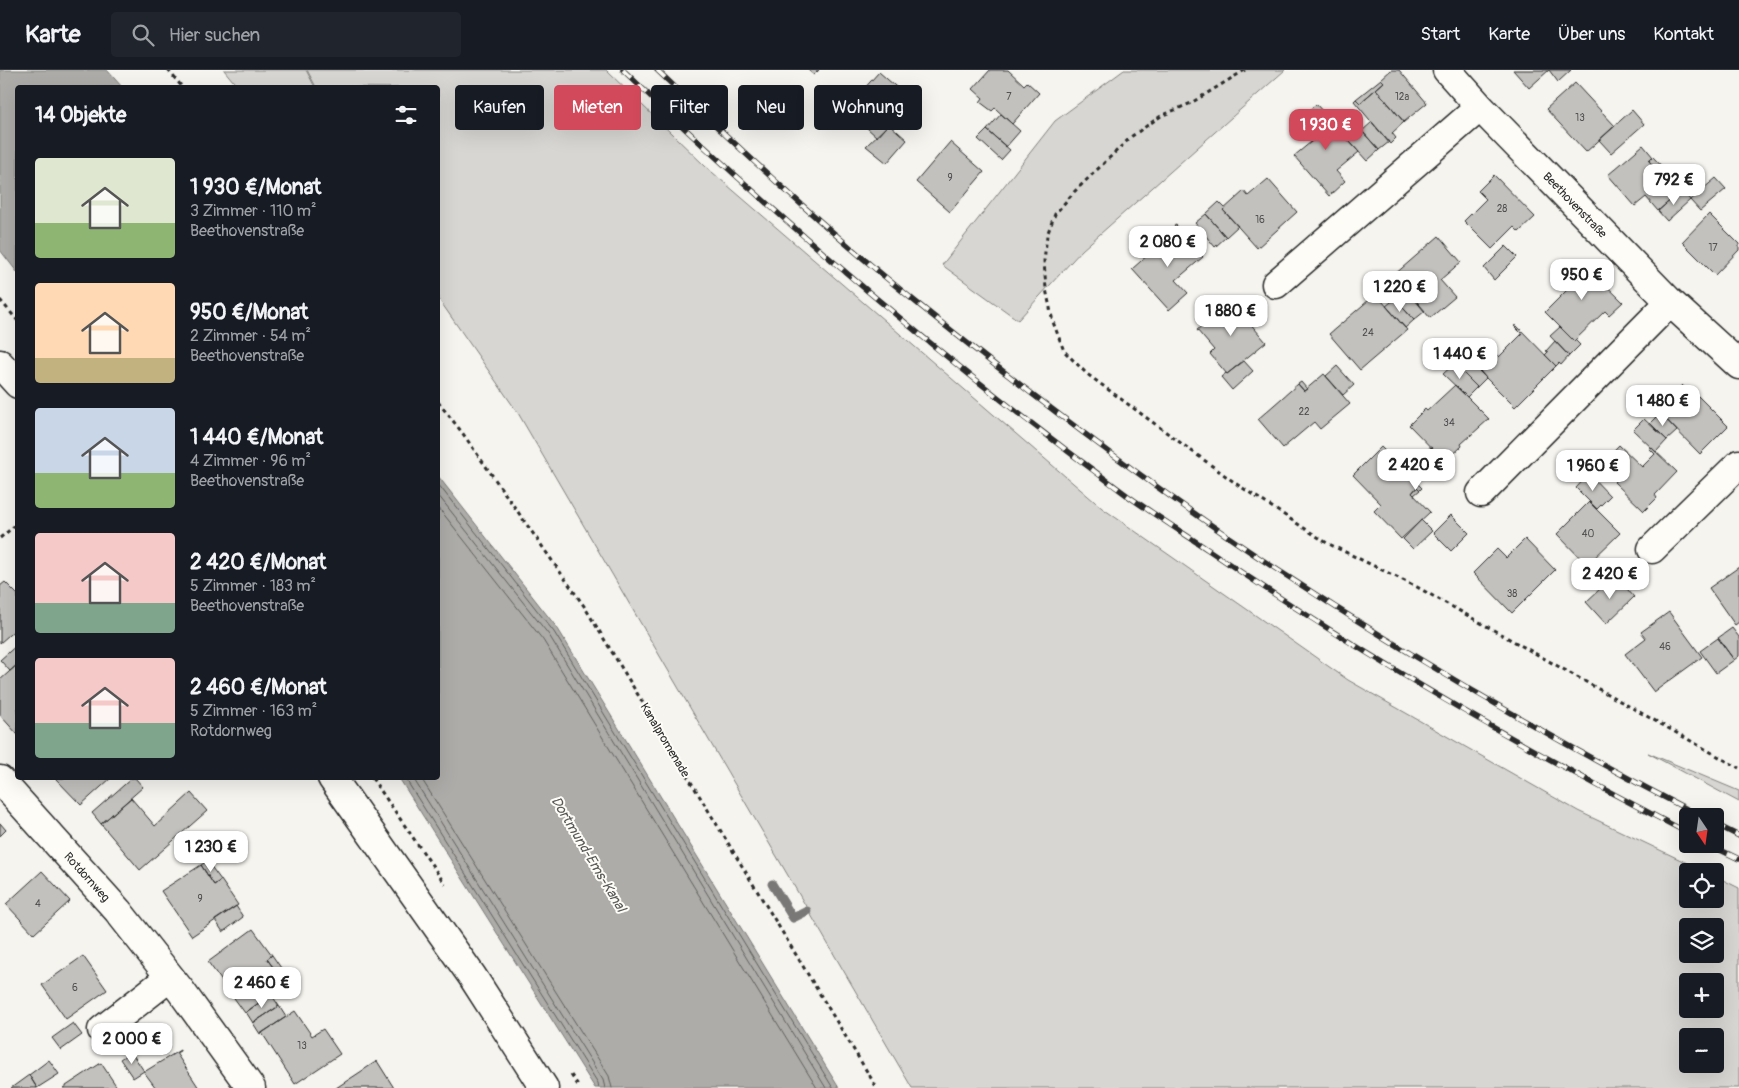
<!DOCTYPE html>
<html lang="de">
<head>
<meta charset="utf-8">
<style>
	body { margin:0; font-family:Pangolin,sans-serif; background:#20242c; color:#f1f3f6; height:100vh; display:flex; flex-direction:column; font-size:19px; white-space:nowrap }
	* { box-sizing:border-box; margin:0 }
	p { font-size:16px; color:#9ea1a6 }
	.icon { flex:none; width:28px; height:28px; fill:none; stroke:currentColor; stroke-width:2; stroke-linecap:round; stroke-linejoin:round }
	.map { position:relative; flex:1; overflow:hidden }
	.side { position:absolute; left:15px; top:15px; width:425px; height:695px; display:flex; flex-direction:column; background:#171b24; border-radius:5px; box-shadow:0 5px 20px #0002 }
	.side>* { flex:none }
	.banner { position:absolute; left:455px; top:15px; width:475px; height:45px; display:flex; gap:10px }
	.needle { width:32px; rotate:167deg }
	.controls { position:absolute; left:1679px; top:738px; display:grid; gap:10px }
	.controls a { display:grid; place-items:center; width:45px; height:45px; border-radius:5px; background:#171b24; box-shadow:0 5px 20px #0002; font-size:25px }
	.price { position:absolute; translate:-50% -42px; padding:0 11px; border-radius:10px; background:#fff; color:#222; font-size:16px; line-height:32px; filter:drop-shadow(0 1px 2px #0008) }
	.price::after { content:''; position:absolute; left:50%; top:30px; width:15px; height:11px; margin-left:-8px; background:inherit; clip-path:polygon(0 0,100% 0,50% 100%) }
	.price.selected { background:#d1495b; color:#fff }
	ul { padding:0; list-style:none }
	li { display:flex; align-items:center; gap:15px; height:125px; padding:0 20px }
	li span { display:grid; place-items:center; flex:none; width:140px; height:100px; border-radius:5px; color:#555 }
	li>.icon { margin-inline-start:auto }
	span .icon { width:60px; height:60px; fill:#fffc; stroke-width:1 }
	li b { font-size:21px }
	h2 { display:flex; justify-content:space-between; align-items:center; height:60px; padding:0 20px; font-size:21px }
	.tag { padding:0 18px; border-radius:5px; background:#171b24; box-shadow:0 5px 20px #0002; font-size:18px; line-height:45px }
	.tag.selected { background:#d1495b; color:#fff }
	header { display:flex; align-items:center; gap:30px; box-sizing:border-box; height:70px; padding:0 25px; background:#171b24; border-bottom:1px solid #363941 }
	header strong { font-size:24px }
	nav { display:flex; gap:28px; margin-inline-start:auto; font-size:18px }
	.search { width:350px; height:45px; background:#20242c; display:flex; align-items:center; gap:12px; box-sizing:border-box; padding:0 18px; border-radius:5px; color:#9ea1a6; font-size:19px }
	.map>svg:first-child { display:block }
</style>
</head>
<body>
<header>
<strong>Karte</strong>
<div class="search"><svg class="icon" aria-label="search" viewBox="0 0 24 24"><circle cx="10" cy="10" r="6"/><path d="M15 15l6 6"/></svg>Hier suchen</div>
<nav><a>Start</a><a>Karte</a><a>Über uns</a><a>Kontakt</a></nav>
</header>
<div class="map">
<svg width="1739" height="1018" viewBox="0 0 1739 1018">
	<rect width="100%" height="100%" fill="#f5f4ef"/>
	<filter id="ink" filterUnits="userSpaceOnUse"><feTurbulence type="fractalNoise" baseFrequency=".02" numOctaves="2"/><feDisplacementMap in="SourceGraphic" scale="10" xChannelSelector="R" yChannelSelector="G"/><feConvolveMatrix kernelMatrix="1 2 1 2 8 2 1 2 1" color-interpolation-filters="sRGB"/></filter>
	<g filter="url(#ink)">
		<!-- green -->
		<path fill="#d7d6d2" stroke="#81807e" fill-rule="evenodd" d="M224,0H306L315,17H238Z
			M307,0H606L705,96L1102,438L1348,610L1578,741L1704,801H1688V829H1715V806L1739,818V1018H912L518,343L438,228V18L316,17ZM1715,856V884H1688V856ZM1715,911V939H1688V911ZM1715,966V994H1688V966Z
			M1124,0H1285L1082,180L1018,250L942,195L1055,51Z
			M1648,683L1739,721V732Z"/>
		<!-- water -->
		<path fill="#adaca9" stroke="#797877" d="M0,0H107L122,17L18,18L17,202L0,180Z
			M438,406L558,559L839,1018H595L399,708H438Z"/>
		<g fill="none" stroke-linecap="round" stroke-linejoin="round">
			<!-- shore -->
			<path stroke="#5f5f5d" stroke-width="1" d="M438,414L554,562L833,1018
				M438,425L549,565L826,1018
				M438,437L543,570L817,1018
				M405,708L598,1013L599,1018
				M413,708L603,1010L605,1018
				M421,708L609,1006L612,1018"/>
			<!-- stream -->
			<path stroke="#797877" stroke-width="9" d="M772,814L793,848L807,841"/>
		</g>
		<!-- building -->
		<path fill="#c2c1be" stroke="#2b2b2b" d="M808,0H819L814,5Z
			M990,0H1008L1024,15L1027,12L1039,23L1012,54L995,38L992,41L980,32L983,28L973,19Z
			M1391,0H1399L1427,33L1404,52L1376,19L1384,12L1381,9Z
			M1513,0H1549L1529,18Z
			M1549,0H1571L1558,12Z
			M879,2L910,29L877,67L846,39Z
			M1381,9L1384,12L1360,33L1356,29Z
			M1575,13L1615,56L1586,82L1546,39Z
			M1376,19L1404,52L1392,63L1396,68L1390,74L1354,31L1356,29L1360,33Z
			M1316,34L1359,82L1336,101L1345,111L1329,126L1294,86L1317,67L1304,45Z
			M1632,40L1644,54L1611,83L1599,70Z
			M1001,44L1020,61L1006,77L987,60Z
			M1372,52L1389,72L1379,80L1362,61Z
			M889,54L907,70L887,93L866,76Z
			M1360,59L1379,80L1367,91L1348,70Z
			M987,60L1010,80L1001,90L978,69Z
			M950,72L984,102L950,142L916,112Z
			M1643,75L1653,87L1649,91L1663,107L1668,103L1682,120L1658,141L1646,127L1635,136L1608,105Z
			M1653,87L1668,103L1663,107L1649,91Z
			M1494,105L1535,147L1519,162L1514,157L1492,179L1464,151L1486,129L1478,121Z
			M1716,108L1726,119L1700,141L1690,130Z
			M1268,109L1297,142L1257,178L1223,140L1244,121L1248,126Z
			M1682,120L1690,130L1667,151L1658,141Z
			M1219,132L1225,138L1223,140L1238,156L1226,167L1206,144Z
			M1206,144L1226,167L1215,177L1195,153Z
			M1709,144L1739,174V180L1715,205L1682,172Z
			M1176,155L1203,187L1176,210L1188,223L1169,240L1132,199L1159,175L1156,172L1158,171L1162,175L1178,161L1174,156Z
			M1439,166L1461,192L1440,210L1455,227L1430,248L1394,205Z
			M1506,176L1517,187L1494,210L1484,198Z
			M1578,188L1623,232L1609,245L1605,241L1574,271L1545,242L1571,216L1561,205Z
			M1406,219L1425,241L1414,250L1395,229Z
			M1376,224L1407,260L1360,300L1329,264Z
			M1395,229L1414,250L1405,258L1386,236Z
			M1231,231L1266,272L1227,304L1210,284L1214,280L1197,260Z
			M1516,255L1556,296L1515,337L1474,296L1491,279L1499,287L1522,264L1514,256Z
			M1560,257L1574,271L1575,270L1580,275L1569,286L1550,266Z
			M1555,271L1569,286L1561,295L1559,293L1556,296L1545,285L1548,282L1546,281Z
			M1470,289L1486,308L1477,317L1460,300Z
			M1244,291L1253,301L1232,320L1221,307L1226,303L1227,304Z
			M1454,294L1477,317L1467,327L1443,304Z
			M1337,296L1354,315L1343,325L1326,306Z
			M1324,304L1350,334L1320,359L1314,352L1283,378L1258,349L1298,314L1304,321Z
			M1301,312L1307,319L1304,321L1298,314Z
			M1455,315L1489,349L1461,374L1462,376L1445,392L1409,355L1425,339L1427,341Z
			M1682,315L1695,328L1698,326L1728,356L1700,384L1657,340Z
			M1660,343L1677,361L1667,370L1650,353Z
			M1644,349L1667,370L1656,382L1633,360Z
			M1619,375L1642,397L1655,384L1649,378L1651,377L1677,402L1655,425L1657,428L1644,441L1614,412L1616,410L1600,395Z
			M1381,377L1422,418L1420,420L1417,417L1412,423L1430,442L1401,469L1374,441L1381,434L1353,405Z
			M1431,377L1447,394L1437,402L1421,386Z
			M1589,404L1610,426L1597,439L1576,418Z
			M1417,417L1420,420L1414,425L1412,423Z
			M1589,432L1620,463L1587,495L1557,464Z
			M1451,445L1469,463L1451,481L1433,463Z
			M1421,450L1432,461L1413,479L1403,469Z
			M1525,469L1555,500L1512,543L1473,503L1497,479L1506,488Z
			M1739,497V552L1735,555L1709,518Z
			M1615,505L1634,527L1606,554L1586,532Z
			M5,512L18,525V557L0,573V516Z
			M1669,542L1702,587L1654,622L1625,584L1646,568L1641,562Z
			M1732,558L1739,567V586L1734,590L1718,568Z
			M1718,568L1734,590L1716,603L1700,581Z
			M18,574V594L10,601L0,590Z
			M18,594V665L0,645V610Z
			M55,708H111L81,735Z
			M132,708H135L143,717L101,754L92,743Z
			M191,723L207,741L140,800L101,754L131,728L155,756Z
			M0,753L6,760L0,766Z
			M207,791L221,810L214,815L201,795Z
			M201,795L214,815L221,810L238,835L192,866L161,821Z
			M42,801L70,831L34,864L6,834Z
			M236,836L243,847L223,862L215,850Z
			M253,859L272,885L267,889L284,912L288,908L290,911L245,943L208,892Z
			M272,885L288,908L284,912L267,889Z
			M83,886L107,920L66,949L42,915Z
			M271,924L279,936L253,953L246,942Z
			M279,936L286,947L260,964L253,953Z
			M295,941L312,966L323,959L340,984L295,1014L262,963Z
			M73,953L82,965L61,980L52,968Z
			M180,980V981L176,983L199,1018H156L144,1002Z
			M131,982L144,1001L133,1008L120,989Z
			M49,990L59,1004L37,1018L29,1005Z
			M377,991L394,1018H336Z
			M101,993L117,1017L116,1018H63Z
			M29,1005L37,1018H11Z"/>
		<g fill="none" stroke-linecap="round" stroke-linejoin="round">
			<!-- street casing -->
			<g stroke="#2b2b2b" stroke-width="31">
				<path id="street" d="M1447,0L1480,37L1670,232L1739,295
					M1276,214L1480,37
					M0,294L18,314
					M1481,423L1670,232
					M1652,479L1739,394
					M332,708L472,906L544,1018
					M0,710L118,841L181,921L251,1018
					M102,960L170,907"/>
			</g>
			<!-- path -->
			<path stroke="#2b2b2b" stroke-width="3" stroke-dasharray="4 4" stroke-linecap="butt" d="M168,0L183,18
				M1245,0L1191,33L1161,46L1132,66L1074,122L1055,144L1047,165L1044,191L1046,219L1053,252L1064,281L1087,304L1238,415L1327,473L1417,517L1739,698
				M0,230L18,251
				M438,332L461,361L584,536L877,1018
				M0,468L18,453
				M372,708L445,814
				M571,1005L580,1018"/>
			<!-- street -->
			<use href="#street" stroke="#fdfcf7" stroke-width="28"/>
			<!-- rail casing -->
			<g stroke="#2b2b2b" stroke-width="5.5">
				<path id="rail" d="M623,0C782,153 950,296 1128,426C1155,445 1183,463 1210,481C1363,586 1523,678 1688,763
					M657,0C741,80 826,160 917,233C1031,325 1148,414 1270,495C1409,586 1553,670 1700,746
					M1715,754L1739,766
					M1708,774L1739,789"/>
			</g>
			<!-- rail -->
			<use href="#rail" stroke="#fdfcf7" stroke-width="4" stroke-dasharray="11" stroke-linecap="butt"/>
		</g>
	</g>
	<g text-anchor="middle" stroke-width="4" stroke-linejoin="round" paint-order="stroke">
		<!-- number labels -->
		<g font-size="10" fill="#515050">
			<text x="1009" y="30">7</text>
			<text x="1402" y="30">12a</text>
			<text x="1580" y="51">13</text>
			<text x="950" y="111">9</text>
			<text x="1502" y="142">28</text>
			<text x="1260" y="153">16</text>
			<text x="1713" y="181">17</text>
			<text x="1368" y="266">24</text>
			<text x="1304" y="345">22</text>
			<text x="1449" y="356">34</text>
			<text x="1588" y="467">40</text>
			<text x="1512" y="527">38</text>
			<text x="1665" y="580">46</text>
			<text x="200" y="832">9</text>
			<text x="38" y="837">4</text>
			<text x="75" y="921">6</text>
			<text x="302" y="979">13</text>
		</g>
		<!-- street labels -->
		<g font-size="12" fill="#2b2b2b" stroke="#fdfcf7">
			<text transform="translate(1575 135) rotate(46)" y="4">Beethovenstraße</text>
			<text transform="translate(665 670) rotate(59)" y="4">Kanalpromenade</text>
			<text transform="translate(87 807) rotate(48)" y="4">Rotdornweg</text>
		</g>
		<!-- water labels -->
		<g font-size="14" font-style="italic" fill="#585857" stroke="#fdfcf7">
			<text transform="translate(589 784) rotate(59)" y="5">Dortmund-Ems-Kanal</text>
		</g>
	</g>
</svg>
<div class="controls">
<a><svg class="needle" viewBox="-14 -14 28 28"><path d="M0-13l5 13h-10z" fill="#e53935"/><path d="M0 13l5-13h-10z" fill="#9ea1a6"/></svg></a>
<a><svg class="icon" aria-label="locate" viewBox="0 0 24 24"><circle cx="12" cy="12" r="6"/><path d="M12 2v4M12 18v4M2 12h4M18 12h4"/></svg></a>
<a><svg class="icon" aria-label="layers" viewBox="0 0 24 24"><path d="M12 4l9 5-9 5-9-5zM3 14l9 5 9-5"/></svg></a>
<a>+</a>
<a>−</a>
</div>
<b class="price selected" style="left:1326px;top:81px">1 930 €</b>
<b class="price" style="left:1674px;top:136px">792 €</b>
<b class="price" style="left:1168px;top:198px">2 080 €</b>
<b class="price" style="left:1582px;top:231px">950 €</b>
<b class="price" style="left:1400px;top:243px">1 220 €</b>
<b class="price" style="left:1231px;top:267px">1 880 €</b>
<b class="price" style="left:1460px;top:310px">1 440 €</b>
<b class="price" style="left:1663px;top:357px">1 480 €</b>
<b class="price" style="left:1416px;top:421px">2 420 €</b>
<b class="price" style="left:1593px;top:422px">1 960 €</b>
<b class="price" style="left:1610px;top:530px">2 420 €</b>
<b class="price" style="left:211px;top:803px">1 230 €</b>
<b class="price" style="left:262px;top:939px">2 460 €</b>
<b class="price" style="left:132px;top:995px">2 000 €</b>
<div class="banner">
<a class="tag">Kaufen</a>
<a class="tag selected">Mieten</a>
<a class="tag">Filter</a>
<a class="tag">Neu</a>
<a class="tag">Wohnung</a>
</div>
<section class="side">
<h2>14 Objekte<svg class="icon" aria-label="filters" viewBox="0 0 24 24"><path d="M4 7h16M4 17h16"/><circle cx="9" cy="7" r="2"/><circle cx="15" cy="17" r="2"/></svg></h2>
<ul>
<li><span style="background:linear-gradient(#dfe7d0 65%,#8fb573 0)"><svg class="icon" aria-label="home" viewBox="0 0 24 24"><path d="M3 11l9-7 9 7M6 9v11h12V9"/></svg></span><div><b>1 930 €/Monat</b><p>3 Zimmer · 110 m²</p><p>Beethovenstraße</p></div></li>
<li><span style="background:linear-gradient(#ffd9b3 75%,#c2b280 0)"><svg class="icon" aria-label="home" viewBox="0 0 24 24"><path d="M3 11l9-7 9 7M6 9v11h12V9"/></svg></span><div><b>950 €/Monat</b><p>2 Zimmer · 54 m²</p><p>Beethovenstraße</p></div></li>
<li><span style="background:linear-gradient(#c9d6e8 65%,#8fb573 0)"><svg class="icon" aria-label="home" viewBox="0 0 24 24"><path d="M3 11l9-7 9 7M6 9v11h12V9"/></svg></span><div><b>1 440 €/Monat</b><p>4 Zimmer · 96 m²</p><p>Beethovenstraße</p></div></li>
<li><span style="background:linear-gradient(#f6c9c9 70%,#7fa58c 0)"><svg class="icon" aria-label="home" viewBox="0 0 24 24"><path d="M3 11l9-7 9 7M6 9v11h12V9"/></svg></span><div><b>2 420 €/Monat</b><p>5 Zimmer · 183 m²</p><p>Beethovenstraße</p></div></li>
<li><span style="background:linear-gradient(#f6c9c9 65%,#7fa58c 0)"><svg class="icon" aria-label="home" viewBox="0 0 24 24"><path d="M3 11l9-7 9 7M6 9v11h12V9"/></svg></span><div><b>2 460 €/Monat</b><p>5 Zimmer · 163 m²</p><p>Rotdornweg</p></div></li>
</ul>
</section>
</div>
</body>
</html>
